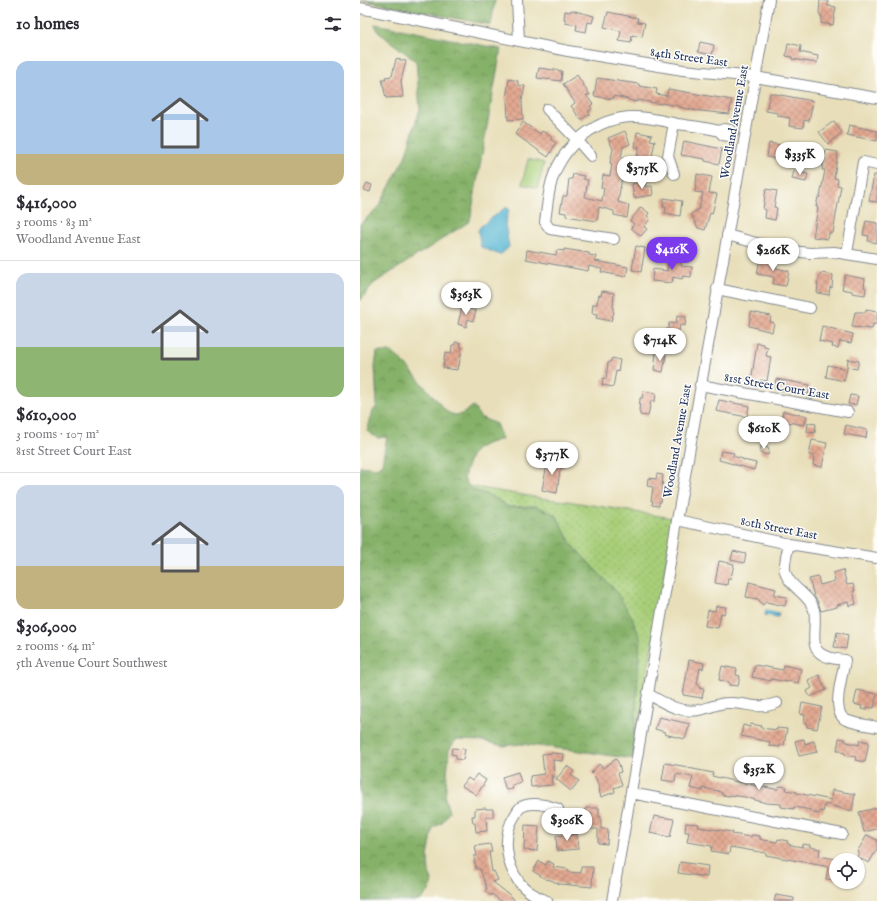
<!DOCTYPE html>
<html lang="en">
<head>
<meta charset="utf-8">
<style>
	body { margin:0; font-family:"IM FELL English",serif; background:#f7f7f7; color:#2b2b33; height:100vh; display:flex; flex-direction:column; font-size:15px; white-space:nowrap }
	* { box-sizing:border-box; margin:0 }
	p { font-size:13px; color:#7c7c81 }
	.icon { flex:none; width:22px; height:22px; fill:none; stroke:currentColor; stroke-width:2; stroke-linecap:round; stroke-linejoin:round }
	.map { position:relative; flex:1; overflow:hidden }
	.details { display:flex; flex-direction:column; background:#fff; width:360px }
	.details>* { flex:none }
	.buttons { position:absolute; left:469px; top:853px; display:grid; gap:8px }
	.buttons a { display:grid; place-items:center; width:36px; height:36px; border-radius:50%; background:#fff; box-shadow:0 1px 3px #0004; font-size:20px }
	.price { position:absolute; translate:-50% -34px; padding:0 9px; border-radius:14px; background:#fff; color:#222; font-size:13px; line-height:26px; filter:drop-shadow(0 1px 2px #0008) }
	.price::after { content:''; position:absolute; left:50%; top:24px; width:12px; height:9px; margin-left:-6px; background:inherit; clip-path:polygon(0 0,100% 0,50% 100%) }
	.price.active { background:#7c3aed; color:#fff }
	ul { padding:0; list-style:none }
	li { display:grid; align-content:center; gap:8px; height:212px; padding:0 16px }
	li+li { border-top:1px solid #e1e1e2 }
	li span { display:grid; place-items:center; height:124px; border-radius:12px; color:#555 }
	li>.icon { margin-inline-start:auto }
	span .icon { width:72px; height:72px; fill:#fffc; stroke-width:1 }
	li b { font-size:17px }
	h2 { display:flex; justify-content:space-between; align-items:center; height:48px; padding:0 16px; font-size:17px }
	main { display:flex; flex:1; min-height:0 }
	.map>svg:first-child { display:block }
</style>
</head>
<body>
<main>
<section class="details">
<h2>10 homes<svg class="icon" aria-label="filters" viewBox="0 0 24 24"><path d="M4 7h16M4 17h16"/><circle cx="9" cy="7" r="2"/><circle cx="15" cy="17" r="2"/></svg></h2>
<ul>
<li><span style="background:linear-gradient(#a9c7e8 75%,#c2b280 0)"><svg class="icon" aria-label="home" viewBox="0 0 24 24"><path d="M3 11l9-7 9 7M6 9v11h12V9"/></svg></span><div><b>$416,000</b><p>3 rooms · 83 m²</p><p>Woodland Avenue East</p></div></li>
<li><span style="background:linear-gradient(#c9d6e8 60%,#8fb573 0)"><svg class="icon" aria-label="home" viewBox="0 0 24 24"><path d="M3 11l9-7 9 7M6 9v11h12V9"/></svg></span><div><b>$610,000</b><p>3 rooms · 107 m²</p><p>81st Street Court East</p></div></li>
<li><span style="background:linear-gradient(#c9d6e8 65%,#c2b280 0)"><svg class="icon" aria-label="home" viewBox="0 0 24 24"><path d="M3 11l9-7 9 7M6 9v11h12V9"/></svg></span><div><b>$306,000</b><p>2 rooms · 64 m²</p><p>5th Avenue Court Southwest</p></div></li>
</ul>
</section>
<div class="map">
<svg width="517" height="901" viewBox="0 0 517 901">
	<defs>
		<pattern id="grass-dots" width="8" height="8" patternUnits="userSpaceOnUse"><rect width="8" height="8" fill="#a7ce78"/><path d="M2 2h.1M6 6h.1" fill="none" stroke="#8fb16a" stroke-width="1.8" stroke-linecap="round"/></pattern>
		<pattern id="forest-crowns" width="20" height="18" patternUnits="userSpaceOnUse"><rect width="20" height="18" fill="#85b168"/><path d="M2 6a3 3 0 1 1 6 0M12 15a3 3 0 1 1 6 0" fill="none" stroke="#6c9059"/></pattern>
		<pattern id="building-cross-hatch" width="8" height="8" patternUnits="userSpaceOnUse"><rect width="8" height="8" fill="#e3a991"/><path d="M0 0l8 8M0 8l8-8" fill="none" stroke="#b78a7a"/></pattern>
	</defs>
	<rect width="100%" height="100%" fill="#fdfcf7"/>
	<filter id="ink" filterUnits="userSpaceOnUse"><feTurbulence type="fractalNoise" baseFrequency=".025" numOctaves="2"/><feDisplacementMap in="SourceGraphic" scale="8" xChannelSelector="R" yChannelSelector="G"/><feConvolveMatrix kernelMatrix="1 2 1 2 8 2 1 2 1" color-interpolation-filters="sRGB"/></filter>
	<filter id="wash" filterUnits="userSpaceOnUse"><feTurbulence type="fractalNoise" baseFrequency=".012" numOctaves="4" result="noise"/><feDisplacementMap in="SourceGraphic" scale="16" xChannelSelector="R" yChannelSelector="G"/><feGaussianBlur stdDeviation="0.9" result="paint"/><feColorMatrix in="noise" values="0 0 0 0 0 0 0 0 0 0 0 0 0 0 0 0 0 1.4 0 .05"/><feComposite in="paint" operator="in"/></filter>
	<g filter="url(#wash)">
		<rect width="100%" height="100%" fill="#e8dfba"/>
		<!-- grass -->
		<path fill="url(#grass-dots)" stroke="#617e6b" d="M108,486L187,499L207,501L312,518L313,521L273,759L280,638L227,561L211,544L196,515L176,506L149,507L131,496L110,489Z"/>
		<!-- forest -->
		<path fill="url(#forest-crowns)" stroke="#507063" d="M0,0H135L131,25Z
			M15,24L141,49L110,221L13,284L0,301V224L18,208L45,157L60,109L56,61L18,32Z
			M17,352H32L46,365L87,412C99,418 103,414 113,406L120,417L136,424L142,439C112,448 112,449 104,478L110,489L131,496L149,507L176,506L196,515L211,544L255,590L272,617L280,638L273,759L213,750L160,744L143,746L123,741L96,740L89,750L85,799L89,811L82,823L73,828L68,857L69,872L72,881L70,890L60,901H0V466L17,468L22,464L27,437L17,438L7,431L13,411L17,406L15,367Z"/>
		<!-- pitch -->
		<path fill="#a7ce78" stroke="#617e6b" d="M168,159L184,163L178,188L162,184Z"/>
		<!-- water -->
		<path fill="#52b5d1" stroke="#367298" d="M145,208H148L149,210L145,224L149,247L140,255L121,247L118,231L120,227Z
			M406,610L419,613L418,617L405,615Z"/>
		<g id="blocks">
			<!-- building -->
			<path fill="url(#building-cross-hatch)" d="M460,0L468,1V6L476,7L473,25L461,23L462,16L459,15Z
				M211,10L234,16L232,23L228,22L226,32L216,30L217,25L205,23L206,20L204,19L205,11L210,12Z
				M248,12L278,18L277,22L285,23L282,37L272,35L271,43L259,41L261,31L244,27Z
				M340,42L354,45L352,55L338,52Z
				M428,43L441,46L440,52L458,56L457,63L432,59V57L426,56Z
				M36,59L46,61L41,81L43,97L26,98L22,80H26L25,77L32,76Z
				M179,68L202,71L201,81L177,78Z
				M217,75L230,95H226L233,104L230,106L232,109L228,112L230,114L221,120L211,106L215,103L203,84Z
				M237,78L279,84V86L297,89L296,94L307,96L308,89L372,100L369,114L332,110L319,107V106L301,103V104L277,100V102L268,100L269,99L253,96V99L234,96Z
				M149,79L158,81V85L165,86L162,100L163,119L148,120L147,99L146,98Z
				M410,93L453,101L449,121L444,120L443,128L429,126L430,118L418,116V113L406,111Z
				M474,121L482,133L468,144L459,132Z
				M163,122L180,134L182,131L192,137L190,139L196,143L188,157L155,134Z
				M489,125L517,131V141L487,135Z
				M265,131L270,144L263,147L261,158L265,159L258,202L269,205L267,218L254,215V211L239,207L237,221L206,216V213L200,212L203,196H207L209,179H212L213,174L224,176L223,179L228,180L225,197L242,201L244,188H241L243,175L250,176L252,164L250,163L253,149L248,138Z
				M277,132L292,135L290,140L295,141L288,176L278,174L279,170L269,168L267,159L273,160V158L277,159L279,147H275Z
				M324,141L362,149L359,164L345,161V159L321,155Z
				M409,143L420,145V148L428,149L427,154H429L428,162L407,157Z
				M466,150L478,152L474,178L478,179L477,185L481,186L473,233H469L468,239L453,237L458,207H456L458,197H460L465,170H462Z
				M434,171L448,174L446,182L432,179Z
				M337,174L352,177L349,193L357,194L352,214L350,213L345,230L338,228L331,214L339,209L343,193L335,192Z
				M514,175H517V202L509,201Z
				M286,181L285,187L292,186L293,195L274,198L272,184Z
				M7,183L12,185L10,192L4,190Z
				M406,189L417,191L414,207L417,208L415,220L405,218L406,210L403,209Z
				M304,198L322,201L320,216L305,213L306,207H303Z
				M281,207L289,213L287,216L290,219L284,227L287,229L281,236L271,228L274,224L270,221Z
				M506,221L517,223V243L508,241L509,236L503,235Z
				M276,246L285,248L281,272L272,270Z
				M204,249L229,253V255L236,256L235,261L268,267L266,277L241,272L242,269L229,266L228,271L166,259L167,250L196,255L197,250L204,251Z
				M309,255L322,257L321,266L332,267L331,277L323,276L322,279L313,277L312,283L292,281L293,269L307,271Z
				M400,258L417,261L416,268L429,271L426,286L413,284L414,277L397,274Z
				M461,273L473,275L472,288L470,287L469,295L457,293L458,285L457,284Z
				M485,275L505,279L504,287L506,288L505,295L492,293V291L482,289Z
				M242,291L254,293L253,311L254,312L251,321L236,318L237,314L232,313L233,304H237L239,295L241,296Z
				M102,307L116,311L113,321L108,319L106,327L98,324Z
				M506,309L517,311V324H513L512,329L492,327L495,312H506Z
				M391,312L411,316L410,322L414,323L412,332L389,326Z
				M317,315L326,317L325,326L320,325L318,338L305,336L306,329H308L309,323L316,324Z
				M462,326L493,334L491,343L480,341L478,348L472,347L473,344L459,341Z
				M95,342L101,343L100,347H102L99,366L98,365L97,370L83,368L85,353L91,354L92,345H95Z
				M397,343L404,344V347L408,348L406,356L411,357L407,381L400,380L399,383L391,382Z
				M296,352L306,355L303,372L294,370Z
				M252,358L260,360L258,372L256,371L253,387L242,385L243,378L246,379L248,363L251,361Z
				M488,359L499,361L497,369L487,367Z
				M468,365L487,369L484,381L466,377Z
				M416,379L450,385L448,395L419,390V388H414Z
				M283,391L296,393L295,401H291L288,416L280,415V412H279L280,398H282Z
				M490,395L498,396L496,405L488,404Z
				M359,400L389,406L387,417L356,411Z
				M423,411L447,416L445,425L421,421Z
				M448,423L456,424L455,433L447,432Z
				M486,425L507,430L506,438L484,434Z
				M452,440L467,443L462,467L453,465L454,456L449,455Z
				M401,446L409,448L408,455L400,453Z
				M361,451L374,453L373,456L383,459V460L396,463L394,470L359,460Z
				M192,456L197,464L201,461L205,466L200,470L197,493L182,490L188,459Z
				M297,474L303,475L301,502H299V506L292,505L293,501H291L293,487L287,486L288,478L296,479Z
				M373,551L386,554L384,563L371,560Z
				M359,561L374,564L371,578H368L367,585L355,583Z
				M483,570L487,585L493,584L495,591H493L496,604L489,606L488,602L477,605V607L461,611L458,602L454,596L449,579L458,577L460,585L475,581L473,573Z
				M389,582L416,589L414,595L427,597L425,606L406,602L403,605L398,599L386,597Z
				M356,606L366,607L364,614L361,613L358,628L345,626L348,610L355,611Z
				M477,632L488,635L486,649L474,647Z
				M329,660L344,663L343,669L340,668L337,684L340,685L339,688L344,689L342,698L323,695Z
				M395,665L423,670L424,665L441,669L438,683L428,681V682L411,679V681L392,677Z
				M362,666L377,669L376,675L380,676L378,686L369,685V682L359,680Z
				M459,675L466,690L450,697L447,691L452,688L448,680Z
				M497,690L517,694L514,708L507,707V710L501,709L502,706L494,704Z
				M442,703L462,707L457,729L447,727V724L444,723L445,715L440,714Z
				M299,717L330,724L325,739L304,734L305,732L295,729Z
				M391,724L402,726L401,728L417,730V728L427,729L424,745H420V747L409,746L410,742L381,736L383,725L390,727Z
				M479,738L485,739V741L487,742L499,745L500,740L509,742L505,762L495,760L496,757L485,755V753L481,752V750H477Z
				M444,739L445,744L454,741L457,752L439,756L435,741Z
				M92,748L105,749L103,760L96,759V755L91,754Z
				M192,753L204,754L203,761L193,760L194,778L191,775L192,785L171,787L170,776L184,774L182,754Z
				M256,759L259,764L261,772L258,773L262,785L254,788L255,792L241,797L239,791H240L236,778L231,773L239,764L243,768Z
				M305,763L328,767V768L353,773L352,776L382,783L415,789H418L419,786L427,787L426,790L437,792V793L471,800L472,790L495,794L492,811L465,804L463,812L460,811L459,814L450,812L451,810L434,807V809L421,807V804L406,803L385,797L370,795V796L362,795V793L358,791L343,788V791L330,788L333,777L316,774L315,782L302,780Z
				M207,766L214,771L211,775L219,781L211,791L196,779Z
				M158,772L161,782L152,785L153,789L146,790L142,777Z
				M117,774L126,780L117,795L102,786L108,778L112,781Z
				M126,808V809H133V817H126L127,831L116,832L115,823H113L112,816H115V809Z
				M226,808H239V817H241V829H248L247,844L238,843V829H229V826H225Z
				M517,808V829L504,832L499,812Z
				M294,816L314,819L310,837L290,833Z
				M326,823L339,824L338,827L373,832L372,834L391,837V835L400,836V839L403,840L417,842L418,839L428,841L427,843L431,845L442,847V844L450,845V847L460,849L459,856L476,859V880L466,879L468,867L464,866L406,855V853L370,847L369,854L351,851L352,846L327,842L329,832H325Z
				M165,825L179,826L177,851L164,850Z
				M217,834L218,849L197,851L196,836Z
				M507,835L517,840V849L509,863L497,857L499,853L497,852Z
				M130,844L132,852H129L132,872L134,871L138,880L133,882L151,896L155,901H141L132,894L131,896L125,891L127,889L120,869H116L114,856H117L115,846Z
				M179,861L186,865L188,861L194,864L193,867L208,869V872L221,873V867H233L232,887L200,884L188,879L187,880L173,871Z
				M320,862L348,866L347,877L318,873Z
				M416,895L434,898V901H414Z"/>
		</g>
	</g>
	<g filter="url(#ink)">
		<use href="#blocks" fill-opacity="0" stroke="#82878c" stroke-width="1"/>
		<g fill="none" stroke-linecap="round" stroke-linejoin="round">
			<!-- minor casing -->
			<g stroke="#82878c" stroke-width="12">
				<path id="minor" d="M157,0L159,41
					M0,8L208,51L323,70L395,77L517,98
					M187,109L217,140L231,156
					M314,123L308,156L314,174
					M364,129L370,130L373,133L369,136L363,135L359,131Z
					M367,235L422,250L450,253L474,252L517,259
					M254,239L190,229L185,222C187,208 188,193 192,180C204,144 237,117 274,117C289,117 303,121 317,124C331,126 345,127 359,131
					M487,253L503,162L517,165
					M357,289L450,308
					M340,385L488,412
					M317,520L429,544L517,558
					M429,544C427,552 424,563 425,571C429,588 450,594 454,610C457,621 451,642 457,650C463,658 476,659 485,660C483,675 470,712 486,720C495,724 507,725 517,727
					M288,694C306,704 322,715 343,709C351,707 359,703 368,703C387,702 396,711 417,703
					M271,793L482,834
					M187,901C177,897 166,891 159,882C146,864 142,836 154,817C156,814 158,809 161,807C172,801 187,805 198,809
					M252,901L288,694L318,515L409,0"/>
			</g>
			<!-- minor -->
			<use href="#minor" stroke="#fff" stroke-width="10"/>
		</g>
	</g>
	<g text-anchor="middle" stroke-width="3" stroke-linejoin="round" paint-order="stroke">
		<!-- street labels -->
		<g font-size="12" fill="#1b2f5e" stroke="#fdfcf7">
			<text transform="translate(329 57) rotate(8)" y="4">84th Street East</text>
			<text transform="translate(374 122) rotate(-80)" y="4">Woodland Avenue East</text>
			<text transform="translate(417 386) rotate(10)" y="4">81st Street Court East</text>
			<text transform="translate(317 441) rotate(-80)" y="4">Woodland Avenue East</text>
			<text transform="translate(419 528) rotate(11)" y="4">80th Street East</text>
		</g>
	</g>
</svg>
<div class="buttons">
<a><svg class="icon" aria-label="locate" viewBox="0 0 24 24"><circle cx="12" cy="12" r="6"/><path d="M12 2v4M12 18v4M2 12h4M18 12h4"/></svg></a>
</div>
<b class="price" style="left:440px;top:176px">$335K</b>
<b class="price" style="left:282px;top:190px">$375K</b>
<b class="price active" style="left:312px;top:271px">$416K</b>
<b class="price" style="left:413px;top:272px">$266K</b>
<b class="price" style="left:106px;top:316px">$363K</b>
<b class="price" style="left:300px;top:362px">$714K</b>
<b class="price" style="left:404px;top:450px">$610K</b>
<b class="price" style="left:192px;top:476px">$377K</b>
<b class="price" style="left:399px;top:791px">$352K</b>
<b class="price" style="left:207px;top:842px">$306K</b>
</div>
</main>
</body>
</html>
